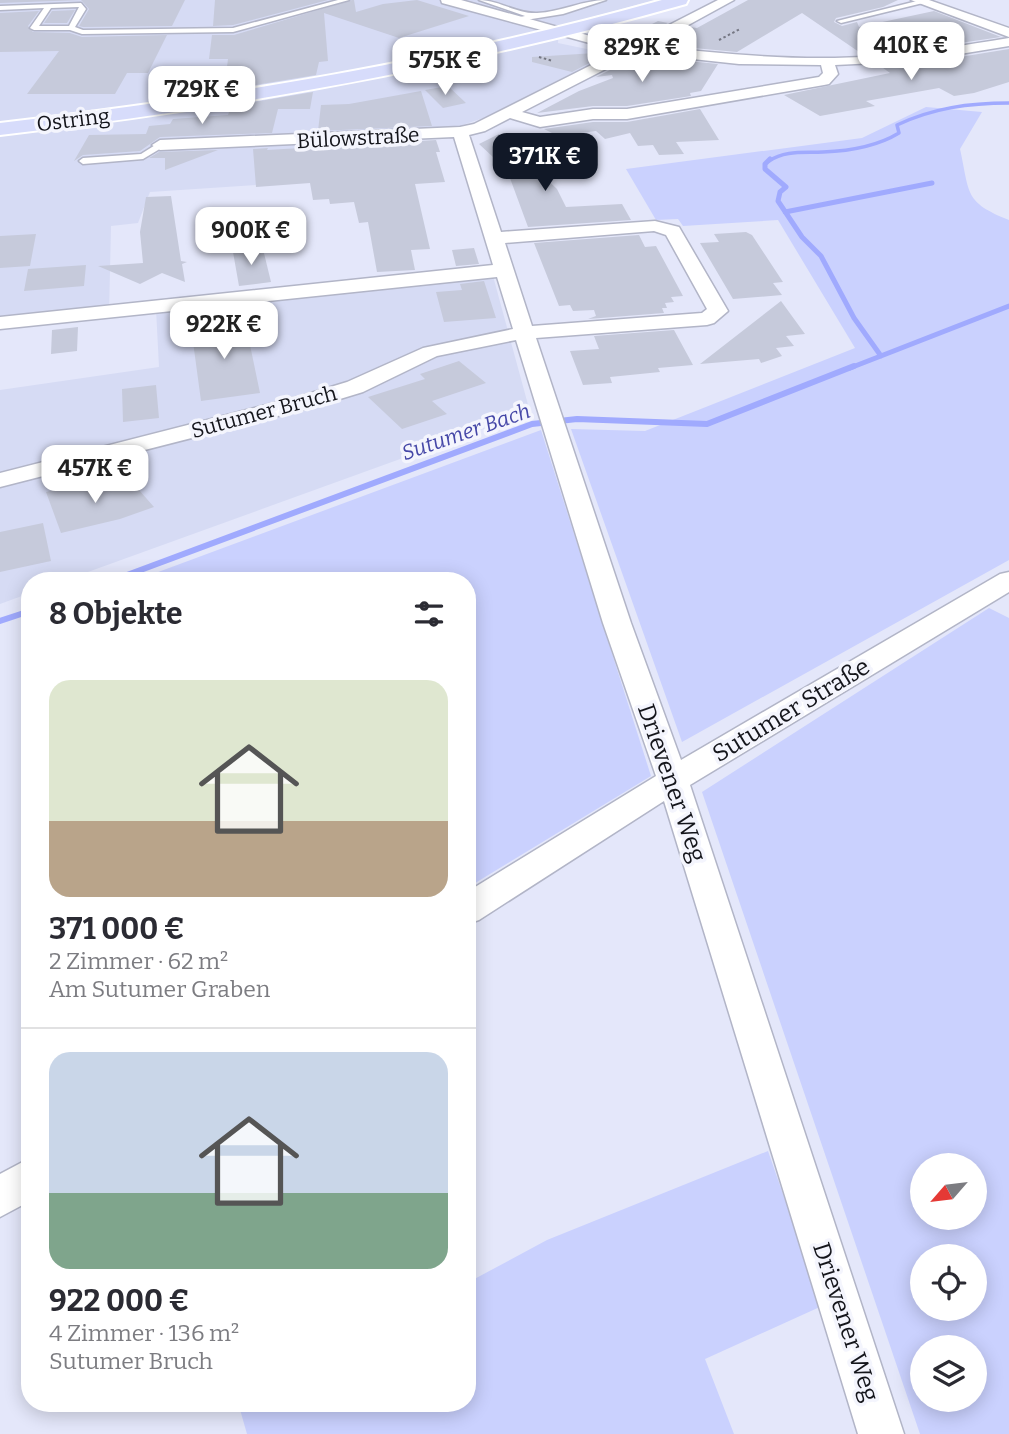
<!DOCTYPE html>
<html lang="de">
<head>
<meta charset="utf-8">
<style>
	body { margin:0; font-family:Bitter,serif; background:#f2f2f3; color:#2b2b33; height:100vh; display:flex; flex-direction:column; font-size:26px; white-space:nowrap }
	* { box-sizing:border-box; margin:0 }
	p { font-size:23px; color:#7c7c81 }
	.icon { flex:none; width:38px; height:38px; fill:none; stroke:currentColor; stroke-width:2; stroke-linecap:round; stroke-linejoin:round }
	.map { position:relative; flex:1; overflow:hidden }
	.drawer { position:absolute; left:21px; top:572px; width:455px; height:840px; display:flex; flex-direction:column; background:#fff; border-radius:28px; box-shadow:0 4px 18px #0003 }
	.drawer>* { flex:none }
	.needle { width:46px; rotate:242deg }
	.tools { position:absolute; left:910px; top:1153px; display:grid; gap:14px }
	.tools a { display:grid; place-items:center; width:77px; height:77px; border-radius:50%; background:#fff; box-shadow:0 4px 18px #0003; font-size:35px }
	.price { position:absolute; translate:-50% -60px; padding:0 16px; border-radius:14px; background:#fff; color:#222; font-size:23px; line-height:46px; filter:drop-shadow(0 2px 4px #0008) }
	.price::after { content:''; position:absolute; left:50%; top:42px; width:21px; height:16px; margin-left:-10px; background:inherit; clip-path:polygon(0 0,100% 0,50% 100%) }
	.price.selected { background:#111827; color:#fff }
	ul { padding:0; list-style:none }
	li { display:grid; align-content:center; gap:14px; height:371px; padding:0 28px }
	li+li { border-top:2px solid #e1e1e2 }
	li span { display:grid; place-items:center; height:217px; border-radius:21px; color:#555 }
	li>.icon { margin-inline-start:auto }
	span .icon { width:126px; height:126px; fill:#fffc; stroke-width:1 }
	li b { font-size:30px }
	h2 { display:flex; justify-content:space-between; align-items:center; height:84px; padding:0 28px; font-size:30px }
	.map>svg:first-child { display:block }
</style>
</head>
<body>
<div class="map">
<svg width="1009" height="1434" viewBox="0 0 1009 1434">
	<rect width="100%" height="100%" fill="#e4e7fa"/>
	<!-- built -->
	<path fill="#d6dbf4" d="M0,0H655L559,26L558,43L611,54L489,116L451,129L330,136L329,180L150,192L138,223L111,226L109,315L0,327Z
		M493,276L530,412L63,581H30V593L0,604V390L159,367L156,309Z"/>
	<!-- green -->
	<path fill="#cad1fe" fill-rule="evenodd" d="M926,107L982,112L960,149C970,194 964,202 1009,220V560L682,742L571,429L645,431L855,348L778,220L683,226L678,219L656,220L626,169L862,138Z
		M541,430L651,776L467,888V581H134Z
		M989,608L1009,618V1434H920L702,792ZM922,1166H975V1218H922ZM975,1256V1309H922V1256ZM922,1348H975V1400H922Z
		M768,1151L822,1306L705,1359L734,1434H247L239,1406L244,1404H467V1283L547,1240Z"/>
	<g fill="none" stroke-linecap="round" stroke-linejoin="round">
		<!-- stream-far2 -->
		<path stroke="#a0aafe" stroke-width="3.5" d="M769,161C785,150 804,153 823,152C850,151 876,147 899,133L897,125C933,108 969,103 1009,103"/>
		<!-- stream-far1 -->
		<path stroke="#a0aafe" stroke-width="5" d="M770,159L765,164V169L786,187L780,192L778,201L802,237L821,256L854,318L881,356
			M785,212L932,183
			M850,368L1009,306"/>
		<!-- stream -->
		<path stroke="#a0aafe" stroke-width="6" d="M111,581L532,424L577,419L707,424L854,366
			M0,621L30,611"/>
	</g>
	<!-- building -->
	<path fill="#c6cadb" d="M0,0H185L172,26L83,27L79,26L89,9L81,0L0,3Z
		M215,0H328L233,25L213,26Z
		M352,0H354L356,12L383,4L417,0L469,16L399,38L324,13L328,61L319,62L316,75L250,86L236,88L240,74L226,75L228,59H209L212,35H234Z
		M748,0H898L883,7L836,18L834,22L842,26L857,22L859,27L934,11L1001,37L939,46L921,39L936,36L930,27L898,36L899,39L919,49L862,54L802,13L737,52L672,46L675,43L672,37L690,27L697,28Z
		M75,10L67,23H44L52,11Z
		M39,11L28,26L33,32L70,33L82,37L167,35L148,73H127L115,94H27L59,51L0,52V13Z
		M658,21L668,23L632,41L624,38Z
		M1009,49V82L974,93L954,96L939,88L866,101L875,106L820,116L784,95L890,73L879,65L917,64Z
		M611,52L572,72L532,62V57Z
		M638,56L718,64L701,91L690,93L691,96L627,106H593L537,113L579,91L613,78L612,75L596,77Z
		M448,86L466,103L443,108L425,90Z
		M421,91L432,126L318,131L321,105L349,104Z
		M313,92L310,109H278L272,133L160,137L140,151L83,155L74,161L89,135L146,134L149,126L170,124L173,119L228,115L231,106Z
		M700,109L719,140L676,142L684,154L659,155L653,145L638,146L630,133L605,139L596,131L558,136L544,129L593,122H627Z
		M499,134L557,189L566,207L622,204L631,220L528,227L507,170L479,144Z
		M436,140L440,152H436L445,182L415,184L430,249L411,250L415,270L377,272L368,222L359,223L354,202L330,204L329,199L313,200L310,183L256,187L253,149L268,148L267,150Z
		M218,150L165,170V158H149L159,152Z
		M171,196L181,261L187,262L182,264L185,282L162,273L140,284L98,266L143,263L140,232L146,197Z
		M746,232L752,235L783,282L773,283L782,295L733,299L700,243L719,242L714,234Z
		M36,234L30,266L0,268V236Z
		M639,235L645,247L656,246L683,296L671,297L674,302L665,303L667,308H662L664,313L588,319L596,316L594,310L573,311L570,305L559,306L534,243Z
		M474,248L479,264L456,266L452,250Z
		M263,249L271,282L239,286L233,252Z
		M86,265L84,286L24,291L28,269Z
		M484,281L496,318L444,322L436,292L462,290L460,284Z
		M781,301L805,334L786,336L794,346L776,348L782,356L761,363L759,359L700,364Z
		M245,321L260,393L201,401L191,327Z
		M78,327L77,351L51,354L52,330Z
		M674,330L693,365L658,368L660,372L610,377L612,383L583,385L570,351L599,349L594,336Z
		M459,361L486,383L432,401L447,414L402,429L368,397L425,379L420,374Z
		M156,385L159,418L123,422L122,389Z
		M91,481L97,494L132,482L154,507L120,519L61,533L46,492Z
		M43,523L51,561L0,572V532Z"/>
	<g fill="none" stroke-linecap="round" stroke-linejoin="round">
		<!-- lane casing -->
		<g stroke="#b2b5c7" stroke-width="3">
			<path id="lane" d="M338,0H349L233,32L82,34L70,30H34L30,28L44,8L0,10V6L81,3L86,9L75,27L83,30L233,28ZM79,7L69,26H39L51,8Z
				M479,0C499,0 517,14 537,13C561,12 583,0 606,0L563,14L513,22L511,19L525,16Z
				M921,0L923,3L841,23L837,21Z
				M931,30L934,34L912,38L944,51V55H938L900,37Z
				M653,36L672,40L673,42L669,44L650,40Z
				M160,142L164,145L163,147L143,159L83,164L79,161L83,158L141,154Z"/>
		</g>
		<!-- street casing -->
		<g stroke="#b2b5c7" stroke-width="3">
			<path id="street" d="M441,0H461L608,41L632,44L718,0H734L650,46C724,54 801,62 876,56C920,53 965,45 1009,38V46L917,61L835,65L838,74L829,84L824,85L627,119H593L540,127L510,118L485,131L469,135L501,232L655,221L679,227L728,311L714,323L707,325L536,338L631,623L681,760L1000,574L1009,572V592L690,785L904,1434H858L664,801L479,920L467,924V892L656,776L603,623L516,340L437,356L363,392L317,406L0,487V473L301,396L347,382L423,348L513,329L497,277L0,329V317L493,265L454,137L160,150L152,145L160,140L460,127L474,124L619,51L442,3ZM637,53L739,64L821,65L823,73L819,77L627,109H593L540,117L522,112ZM654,231L666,235L707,309L702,313L532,326L505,243Z
				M911,0H929L1009,28V37Z
				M30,1158V1201L0,1217V1174Z"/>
		</g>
		<!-- primary casing -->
		<g stroke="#fff" stroke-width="4">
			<path id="primary" d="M662,0H688L686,4C460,68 233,108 0,135V123C224,97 444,61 662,0Z"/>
		</g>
		<!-- path -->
		<path stroke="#757783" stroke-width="2" stroke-dasharray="2.5 2.5" stroke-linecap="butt" d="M719,40L740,29
			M539,57L553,61"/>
		<!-- lane -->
		<use href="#lane" fill="#fff" fill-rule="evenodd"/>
		<!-- street -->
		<use href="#street" fill="#fff" fill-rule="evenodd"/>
		<!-- primary -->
		<use href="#primary" fill="#d7dcfb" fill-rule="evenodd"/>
	</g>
	<g text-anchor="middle" stroke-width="7" stroke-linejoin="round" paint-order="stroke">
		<!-- far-street labels -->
		<g font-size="21" fill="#14151b" stroke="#f4f5fd">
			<text transform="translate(73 120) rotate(-7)" y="7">Ostring</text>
			<text transform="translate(358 138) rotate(-3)" y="7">Bülowstraße</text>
			<text transform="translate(264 412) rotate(-15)" y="7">Sutumer Bruch</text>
		</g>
		<!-- far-water labels -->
		<g font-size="21" font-style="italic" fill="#4547a7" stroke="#f4f5fd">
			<text transform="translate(466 432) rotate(-19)" y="7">Sutumer Bach</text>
		</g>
		<!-- street labels -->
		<g font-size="24" fill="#14151b" stroke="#f4f5fd">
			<text transform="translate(791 710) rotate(-31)" y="8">Sutumer Straße</text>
			<text transform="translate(672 783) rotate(71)" y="8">Drievener Weg</text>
			<text transform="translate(846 1322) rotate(72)" y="8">Drievener Weg</text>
		</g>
	</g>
</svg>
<div class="tools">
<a><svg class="needle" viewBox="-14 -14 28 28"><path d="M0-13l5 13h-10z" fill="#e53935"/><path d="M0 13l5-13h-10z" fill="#7c7c81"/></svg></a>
<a><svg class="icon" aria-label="locate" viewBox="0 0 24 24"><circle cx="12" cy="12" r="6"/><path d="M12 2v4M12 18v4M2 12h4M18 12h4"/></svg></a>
<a><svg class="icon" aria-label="layers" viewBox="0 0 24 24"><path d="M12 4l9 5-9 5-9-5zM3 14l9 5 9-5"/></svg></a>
</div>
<b class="price" style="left:911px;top:82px">410K €</b>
<b class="price" style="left:642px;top:84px">829K €</b>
<b class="price" style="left:445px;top:97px">575K €</b>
<b class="price" style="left:202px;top:126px">729K €</b>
<b class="price selected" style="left:545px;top:193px">371K €</b>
<b class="price" style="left:251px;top:267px">900K €</b>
<b class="price" style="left:224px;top:361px">922K €</b>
<b class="price" style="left:95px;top:505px">457K €</b>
<section class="drawer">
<h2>8 Objekte<svg class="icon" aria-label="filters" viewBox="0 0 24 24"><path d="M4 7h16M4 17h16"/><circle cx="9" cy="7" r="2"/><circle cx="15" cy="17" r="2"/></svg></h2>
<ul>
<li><span style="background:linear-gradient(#dfe7d0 65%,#b9a48a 0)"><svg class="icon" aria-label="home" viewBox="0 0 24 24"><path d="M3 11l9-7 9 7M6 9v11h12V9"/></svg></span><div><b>371 000 €</b><p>2 Zimmer · 62 m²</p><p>Am Sutumer Graben</p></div></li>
<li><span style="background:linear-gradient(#c9d6e8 65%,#7fa58c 0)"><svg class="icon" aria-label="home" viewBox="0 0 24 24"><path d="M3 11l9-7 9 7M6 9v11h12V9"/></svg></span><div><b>922 000 €</b><p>4 Zimmer · 136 m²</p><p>Sutumer Bruch</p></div></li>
</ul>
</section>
</div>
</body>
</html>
